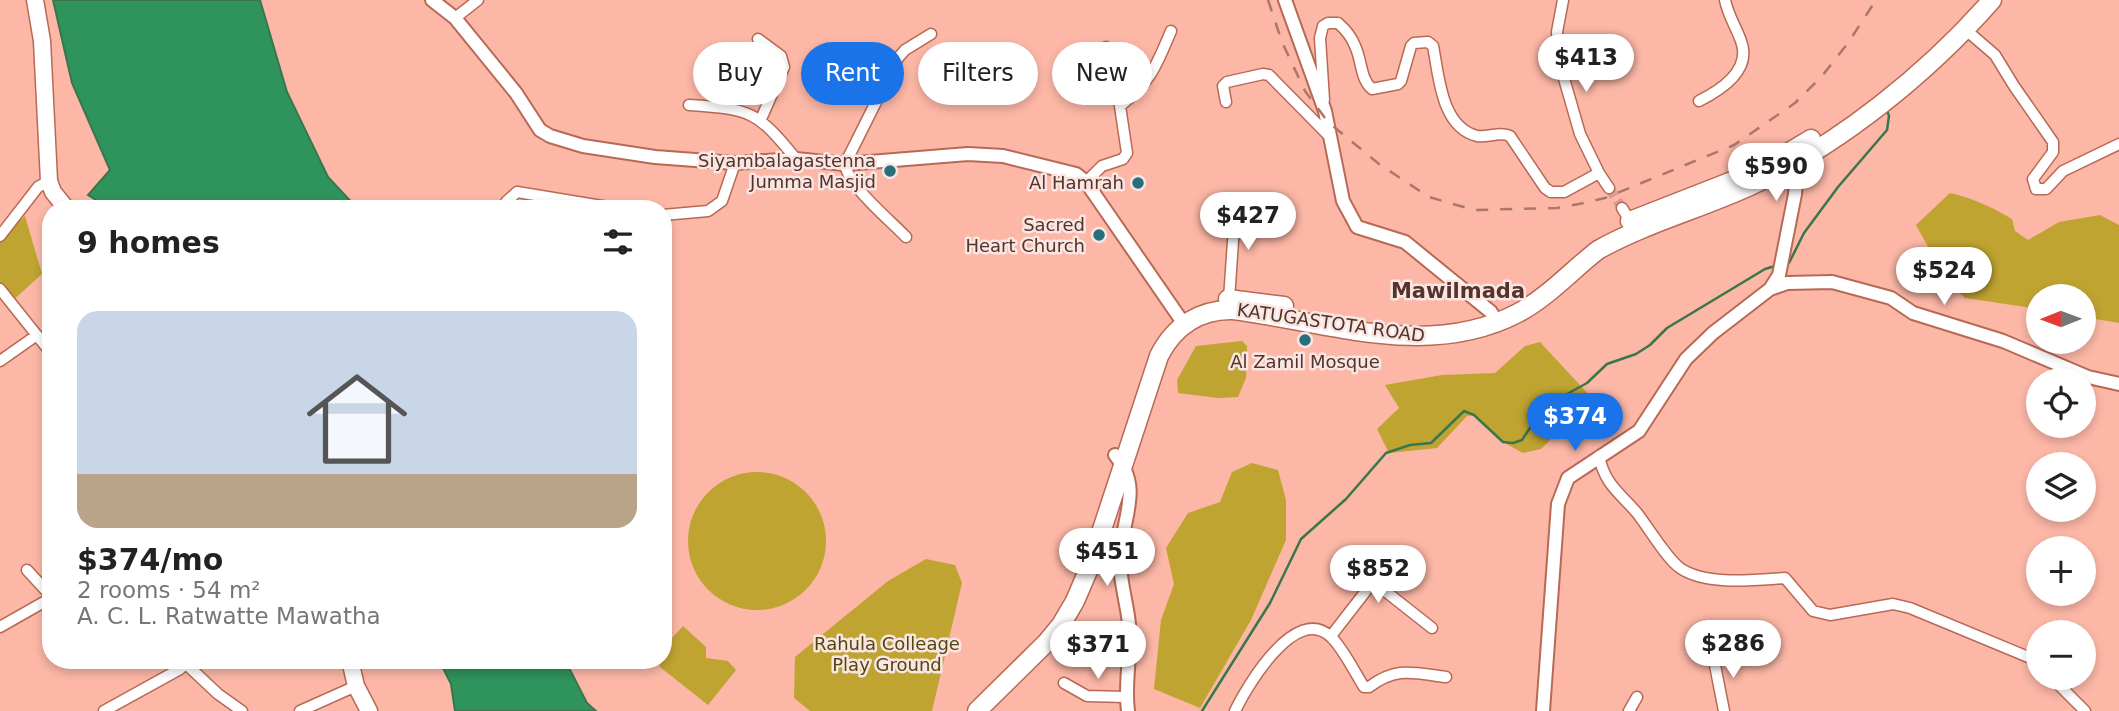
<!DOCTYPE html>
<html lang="en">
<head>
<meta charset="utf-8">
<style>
	body { margin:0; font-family:"DejaVu Sans",sans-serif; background:#f6f6f6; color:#222; height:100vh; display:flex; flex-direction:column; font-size:26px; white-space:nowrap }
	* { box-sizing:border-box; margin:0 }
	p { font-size:23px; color:#767676 }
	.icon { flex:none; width:38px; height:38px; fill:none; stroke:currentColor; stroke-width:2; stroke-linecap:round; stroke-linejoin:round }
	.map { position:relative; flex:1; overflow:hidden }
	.drawer { position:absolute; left:42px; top:200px; width:630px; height:469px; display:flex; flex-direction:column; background:#fff; border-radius:28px; box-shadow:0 4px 10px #0003 }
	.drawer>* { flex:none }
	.hud { position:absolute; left:693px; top:42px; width:665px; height:63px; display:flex; gap:14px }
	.needle { width:46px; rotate:269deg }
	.controls { position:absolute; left:2026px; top:284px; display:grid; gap:14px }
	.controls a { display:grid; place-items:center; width:70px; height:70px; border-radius:50%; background:#fff; box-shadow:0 4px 10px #0003; font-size:35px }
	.price { position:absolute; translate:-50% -60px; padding:0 16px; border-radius:24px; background:#fff; color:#222; font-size:23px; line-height:46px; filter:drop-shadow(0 2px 4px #0008) }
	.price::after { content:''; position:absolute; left:50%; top:42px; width:21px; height:16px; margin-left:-10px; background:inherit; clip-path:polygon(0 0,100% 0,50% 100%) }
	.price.current { background:#1a73e8; color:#fff }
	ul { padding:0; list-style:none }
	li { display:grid; align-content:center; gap:14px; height:371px; padding:0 35px }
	li span { display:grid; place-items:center; height:217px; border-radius:21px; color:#555 }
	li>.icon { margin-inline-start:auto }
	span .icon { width:126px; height:126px; fill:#fffc; stroke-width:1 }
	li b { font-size:30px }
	h2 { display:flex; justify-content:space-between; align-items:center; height:84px; padding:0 35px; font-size:30px }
	.tag { padding:0 24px; border-radius:32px; background:#fff; box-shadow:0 4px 10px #0003; font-size:24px; line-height:63px }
	.tag.current { background:#1a73e8; color:#fff }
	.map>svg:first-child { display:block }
</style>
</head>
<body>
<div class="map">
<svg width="2119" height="711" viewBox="0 0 2119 711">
	<rect width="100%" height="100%" fill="#fcb7a6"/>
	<!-- green -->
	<path fill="#bfa431" d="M1950,193C1972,198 1992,207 2012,219L2015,231L2028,240L2059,222L2100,215L2119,225V323L2084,317V296H2039V309L1965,298L1947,281L1916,225Z
		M25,216L42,274L10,303L0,287V239Z
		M1242,341L1247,346L1246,378L1238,397L1218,398L1178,393L1177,380L1196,346Z
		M1540,342L1592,398L1541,449L1523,453L1503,442L1474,415L1467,416L1437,448L1389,453L1377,429L1399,408L1385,385L1442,375L1495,373L1525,346Z
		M1252,463L1278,470L1286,500V540L1251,620L1200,708L1154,689L1161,620L1174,584L1166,548L1188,513L1220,502L1232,472Z
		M688 541a69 69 0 1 1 138 0a69 69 0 1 1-138 0Z
		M926,559L955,565L962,583L932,711H810L794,698L795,657L888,581Z
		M683,626L706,647V658L728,661L736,670L708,705L660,667L657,660H663V648Z"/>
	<!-- water -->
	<path fill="#2f935c" stroke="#3a764d" stroke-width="2" d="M53,0H260L287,92L328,177L357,208H109L88,195L110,170L72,83Z
		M439,660H565L587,703L596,711H455L451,684Z"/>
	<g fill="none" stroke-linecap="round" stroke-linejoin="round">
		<!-- stream -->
		<path stroke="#3a764d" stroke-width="2.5" d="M1785,264L1789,263L1804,233L1838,187L1887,130L1889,116L1886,108
			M1202,711L1270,603L1301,539L1346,499L1386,453L1410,445L1431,443L1464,411L1474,415L1503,442L1513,443L1522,440L1540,413L1558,399L1587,383L1607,364L1636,354L1650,345L1667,328L1765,269L1775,266"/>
		<!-- minor-tunnel -->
		<path stroke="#db9c8d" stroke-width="10" stroke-dasharray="10 5" stroke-linecap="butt" d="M1609,188L1622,208"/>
		<!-- minor casing -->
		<g stroke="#b86956" stroke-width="13">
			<path id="minor" d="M1563,0L1557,32L1559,61L1580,134L1599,173L1609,188
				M455,18L478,0
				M1966,30L1995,55L2014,86L2053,142V152L2033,179L2036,189H2046L2063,171L2119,144
				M758,39L781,56L784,67L761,119
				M1324,100L1320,38L1323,26L1328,23H1338C1345,29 1352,38 1355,46C1362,60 1360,79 1372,89L1398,84L1401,81L1411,46L1414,43L1428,42L1433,46C1439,76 1441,127 1477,136C1488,138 1499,131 1510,136L1545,188L1551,192H1564L1599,173
				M1699,101C1721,90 1752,70 1741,41C1736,27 1728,15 1725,0
				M1226,102L1223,86L1227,82L1263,74L1269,75L1331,138
				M689,105C751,109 757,111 796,159
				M1120,106C1151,82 1156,66 1171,31
				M1086,182L1102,166L1123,159L1127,153L1120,106L1106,47
				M507,208L506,202L517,192L614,208
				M1622,208L1632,224
				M663,215L708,211L722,201L735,163
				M0,236L38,187L49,181
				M906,237C890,220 848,186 845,164L898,58L905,50L931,34
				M0,289L51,353
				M1229,299L1234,227L1230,207
				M0,361L37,335
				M1599,456C1605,485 1619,492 1637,513C1648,527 1667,559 1680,568C1706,586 1755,580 1785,578L1813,611L1830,615L1893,604L1910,608L2033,659L2039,665
				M27,570L51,596
				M0,627L51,598
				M1331,636L1369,587H1380L1432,628
				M1713,655L1724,711
				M185,663L218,694L242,711
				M2051,677L2085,711
				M1064,683L1087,696L1126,697
				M104,711L180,669L189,660
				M300,711L356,686
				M1235,711C1247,686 1296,603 1331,637C1343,648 1355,673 1364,687H1369C1397,666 1413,673 1446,677
				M1629,711L1637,697"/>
		</g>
		<!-- tertiary casing -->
		<g stroke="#b86956" stroke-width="16">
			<path id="tertiary" d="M432,0L455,18L516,93L540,130L550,136L583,146L655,157L735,163L796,159L845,164L968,154L1003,156L1076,174L1086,182L1184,324
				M1285,0L1325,111L1343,201L1357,227L1405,242L1491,312L1497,322
				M1770,289L1787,283L1832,282L1891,298L1913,313L2003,341L2088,377L2119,384
				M1115,455C1146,490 1118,525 1120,565C1121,585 1127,604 1129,624C1132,653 1124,682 1128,711
				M1543,711L1558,504L1568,478L1639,431L1686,359L1713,333L1770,289L1779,275L1795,194L1798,155"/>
		</g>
		<!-- primary casing -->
		<g stroke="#b86956" stroke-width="19">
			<path id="primary" d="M35,0L42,41L49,181L53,192L66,208
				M350,660L356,686L369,711"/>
		</g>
		<!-- trunk casing -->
		<g stroke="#b86956" stroke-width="21">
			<path id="trunk" d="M1630,221L1740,178L1786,154L1811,139
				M1228,299L1284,306
				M977,711L1047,642L1061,625L1075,601L1090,566L1159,356C1174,326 1200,309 1233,310C1327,322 1428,360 1518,313C1548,297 1571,271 1598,250C1646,223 1700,209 1750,186C1838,146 1928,73 1992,0"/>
		</g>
		<!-- minor -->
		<use href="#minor" stroke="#fff" stroke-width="10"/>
		<!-- tertiary -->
		<use href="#tertiary" stroke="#fff" stroke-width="12"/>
		<!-- primary -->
		<use href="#primary" stroke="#fff" stroke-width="16"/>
		<!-- trunk -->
		<use href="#trunk" stroke="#fff" stroke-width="18"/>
		<!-- rail -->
		<path stroke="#ac776b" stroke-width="2.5" stroke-dasharray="12 12" stroke-linecap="butt" d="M1268,0L1282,42L1305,91L1328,122L1379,164L1429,197L1474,210L1557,208L1579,204L1605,198L1734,145L1795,103L1822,76L1848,43L1876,0"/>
	</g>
	<!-- markers -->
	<g fill="#296e7d" stroke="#f9e6e2" stroke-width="2.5">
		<circle cx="890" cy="171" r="7"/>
		<circle cx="1138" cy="183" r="7"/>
		<circle cx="1099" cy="235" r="7"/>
		<circle cx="1305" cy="340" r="7"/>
	</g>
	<g text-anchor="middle" stroke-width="5" stroke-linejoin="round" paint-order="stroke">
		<!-- poi labels -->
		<g font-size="18" fill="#55322a" stroke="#f9e6e2" text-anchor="end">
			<text x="876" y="167">Siyambalagastenna<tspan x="876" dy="21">Jumma Masjid</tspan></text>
			<text x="1124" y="189">Al Hamrah</text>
			<text x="1085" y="231">Sacred<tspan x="1085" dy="21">Heart Church</tspan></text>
			<text x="1305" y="368" text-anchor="middle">Al Zamil Mosque</text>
		</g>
		<!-- street labels -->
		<g font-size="18" fill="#55322a" stroke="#f9e6e2">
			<text transform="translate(1331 323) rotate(8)" y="6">KATUGASTOTA ROAD</text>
		</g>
		<!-- park labels -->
		<g font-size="18" fill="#54460d" stroke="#f9e6e2">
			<text x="887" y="650">Rahula Colleage<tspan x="887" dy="21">Play Ground</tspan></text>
		</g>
		<!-- quarter labels -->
		<g font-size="21" font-weight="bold" fill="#55322a" stroke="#f9e6e2">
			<text x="1458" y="298">Mawilmada</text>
		</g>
	</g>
</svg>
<div class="controls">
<a><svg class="needle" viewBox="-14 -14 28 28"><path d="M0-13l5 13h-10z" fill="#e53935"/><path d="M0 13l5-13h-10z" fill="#767676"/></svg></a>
<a><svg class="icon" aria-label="locate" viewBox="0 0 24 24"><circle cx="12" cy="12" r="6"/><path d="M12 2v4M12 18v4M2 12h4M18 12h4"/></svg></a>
<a><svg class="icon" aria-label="layers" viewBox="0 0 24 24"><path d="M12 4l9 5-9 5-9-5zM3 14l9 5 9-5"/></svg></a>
<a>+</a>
<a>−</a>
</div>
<b class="price" style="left:1586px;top:94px">$413</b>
<b class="price" style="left:1776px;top:203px">$590</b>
<b class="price" style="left:1248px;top:252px">$427</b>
<b class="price" style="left:1944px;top:307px">$524</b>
<b class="price current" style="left:1575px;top:453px">$374</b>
<b class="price" style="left:1107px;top:588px">$451</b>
<b class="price" style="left:1378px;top:605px">$852</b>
<b class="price" style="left:1733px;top:680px">$286</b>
<b class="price" style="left:1098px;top:681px">$371</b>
<div class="hud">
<a class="tag">Buy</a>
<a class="tag current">Rent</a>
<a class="tag">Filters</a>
<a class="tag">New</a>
</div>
<section class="drawer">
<h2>9 homes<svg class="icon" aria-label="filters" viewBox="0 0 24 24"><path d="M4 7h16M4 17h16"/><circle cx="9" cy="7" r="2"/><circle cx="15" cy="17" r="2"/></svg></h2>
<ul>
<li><span style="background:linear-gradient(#c9d6e8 75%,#b9a48a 0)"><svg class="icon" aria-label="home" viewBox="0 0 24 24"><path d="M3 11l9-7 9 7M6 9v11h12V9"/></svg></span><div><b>$374/mo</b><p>2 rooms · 54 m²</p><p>A. C. L. Ratwatte Mawatha</p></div></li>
</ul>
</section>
</div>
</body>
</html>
